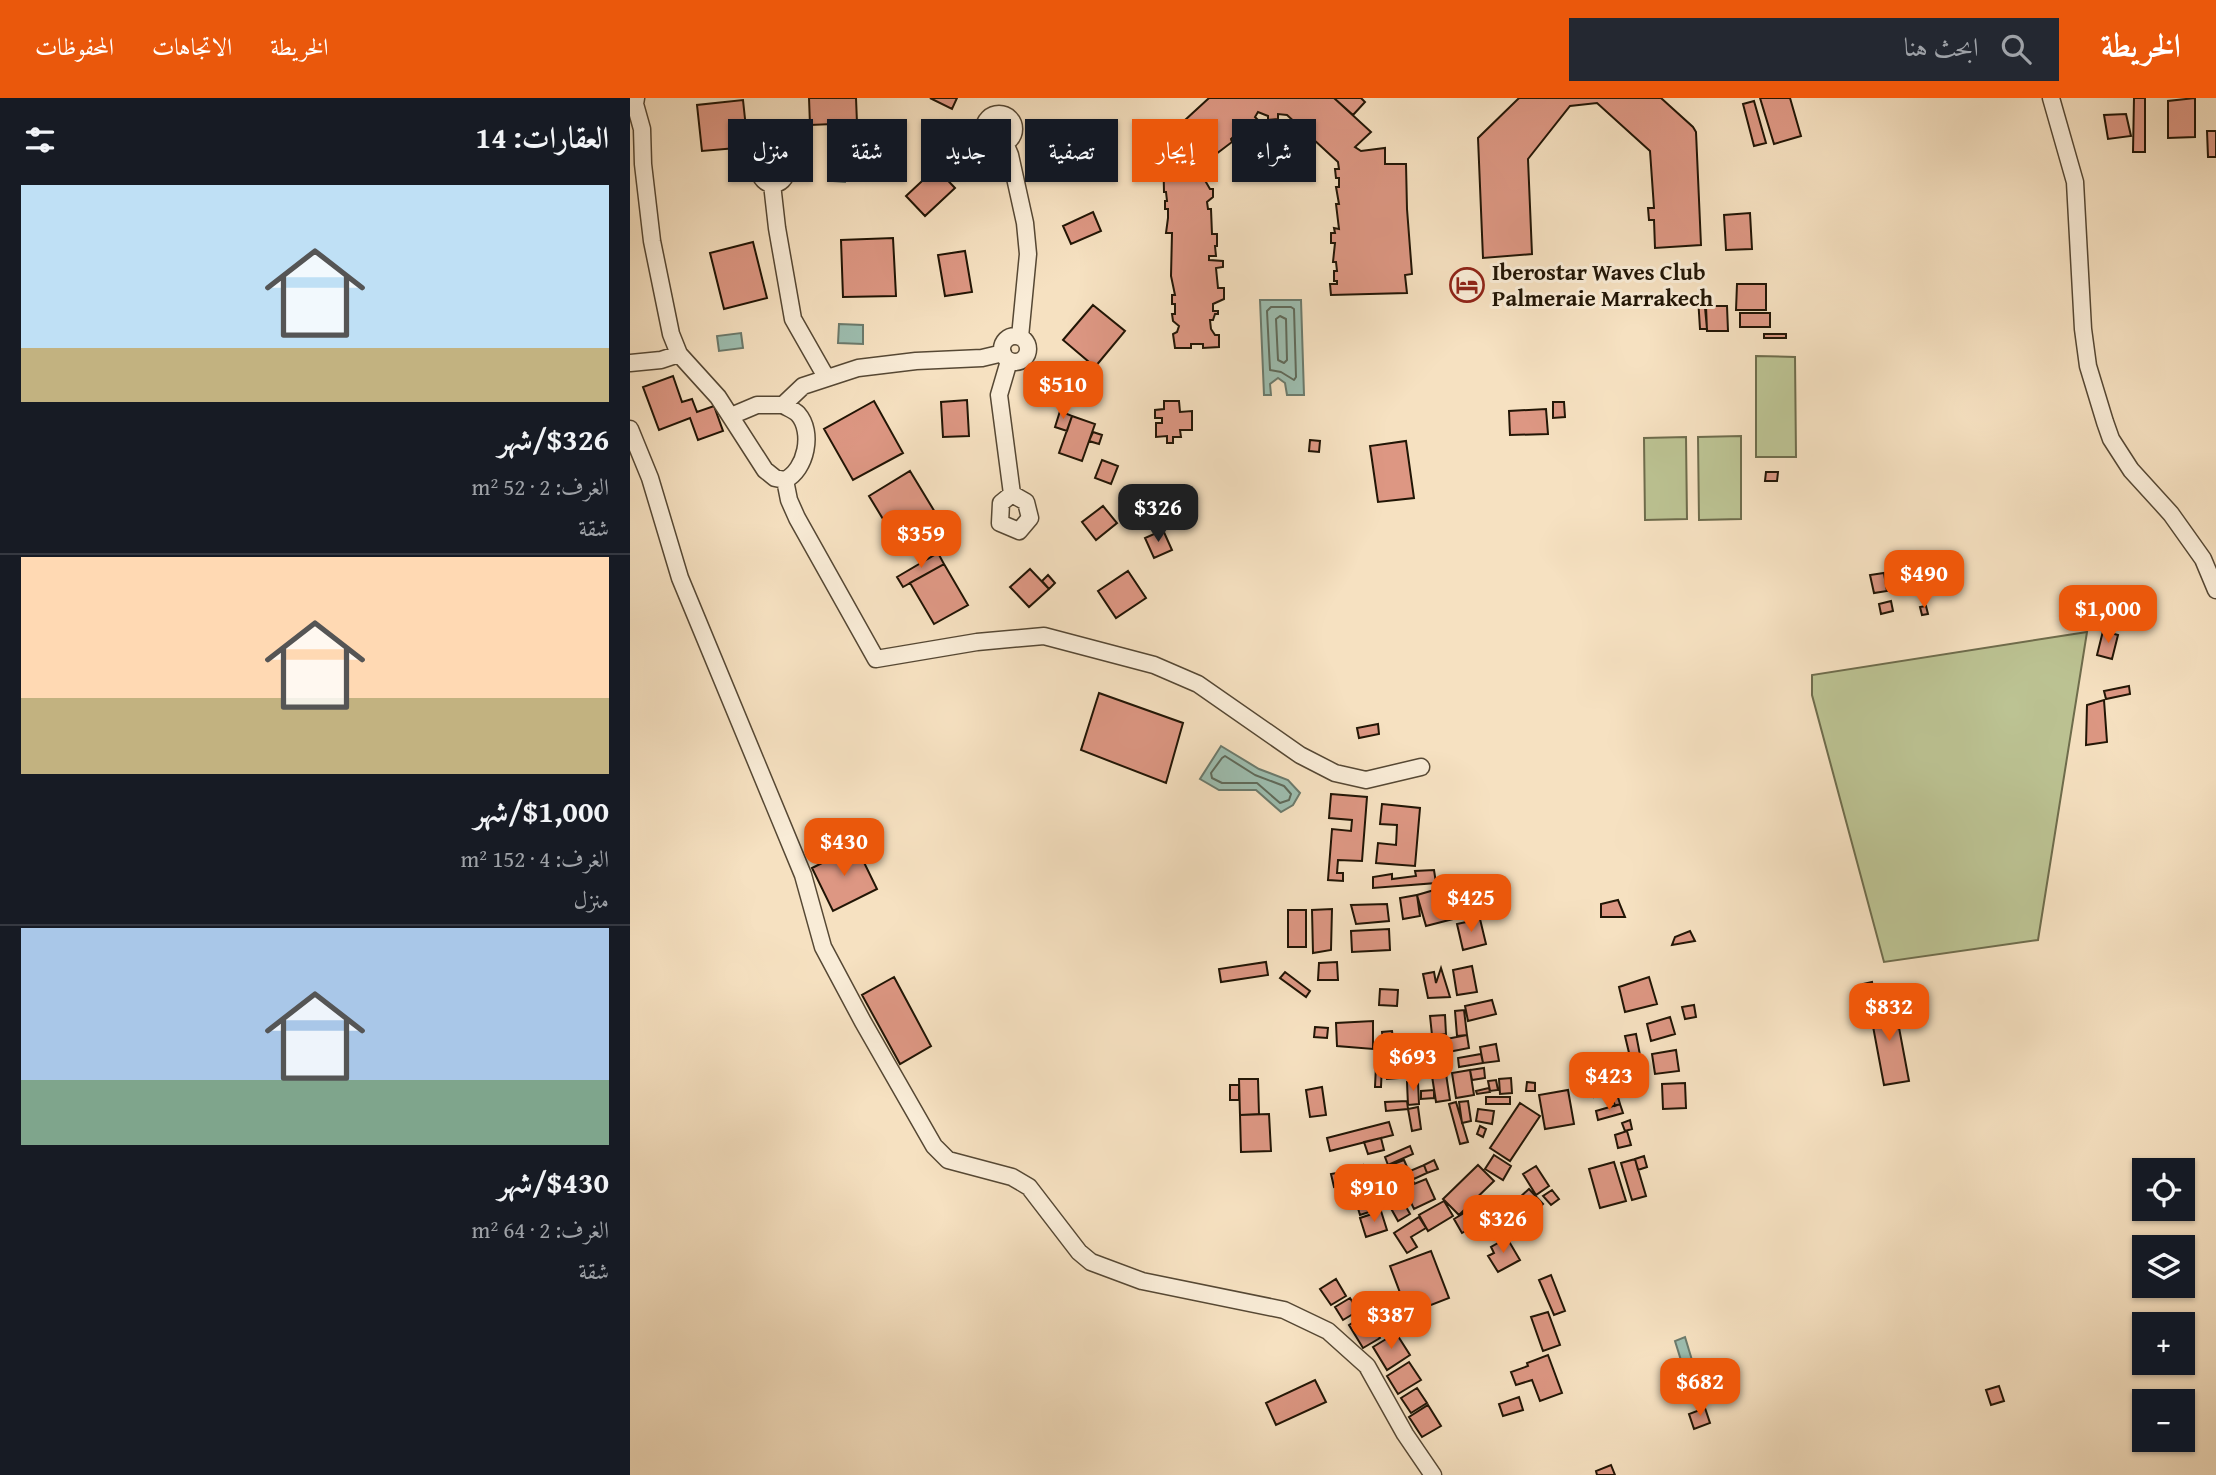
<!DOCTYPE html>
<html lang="ar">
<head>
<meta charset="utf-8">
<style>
	body { margin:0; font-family:"Gentium Book Plus",Amiri,serif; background:#242831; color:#f1f3f6; direction:rtl; height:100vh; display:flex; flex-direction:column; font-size:26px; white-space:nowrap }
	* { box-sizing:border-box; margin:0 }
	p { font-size:23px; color:#9ea1a6 }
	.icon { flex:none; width:38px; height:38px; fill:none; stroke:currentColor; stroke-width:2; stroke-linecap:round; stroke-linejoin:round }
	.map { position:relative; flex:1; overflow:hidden; direction:ltr }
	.details { display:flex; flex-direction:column; background:#171b24; width:630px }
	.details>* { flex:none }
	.top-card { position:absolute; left:21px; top:21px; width:665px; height:63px; direction:rtl; display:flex; gap:14px }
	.tools { position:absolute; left:1502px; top:1060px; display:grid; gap:14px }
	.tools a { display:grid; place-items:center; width:63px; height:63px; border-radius:0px; background:#171b24; box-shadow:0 2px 5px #0004; font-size:35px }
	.price { position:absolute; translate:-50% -60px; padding:0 16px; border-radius:14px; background:#ea580c; color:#fff; font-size:23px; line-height:46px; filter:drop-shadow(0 2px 4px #0008) }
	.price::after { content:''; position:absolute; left:50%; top:42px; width:21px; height:16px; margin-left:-10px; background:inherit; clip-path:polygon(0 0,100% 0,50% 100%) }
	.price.on { background:#222; color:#fff }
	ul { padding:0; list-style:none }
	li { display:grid; align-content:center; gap:14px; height:371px; padding:0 21px }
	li+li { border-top:2px solid #363941 }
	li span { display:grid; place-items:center; height:217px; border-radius:0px; color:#555 }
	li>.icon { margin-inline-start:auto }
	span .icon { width:126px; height:126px; fill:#fffc; stroke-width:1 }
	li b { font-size:30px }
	h2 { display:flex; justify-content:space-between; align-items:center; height:84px; padding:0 21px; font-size:30px }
	.pill { padding:0 24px; border-radius:0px; background:#171b24; box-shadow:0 2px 5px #0004; font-size:24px; line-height:63px }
	.pill.on { background:#ea580c; color:#fff }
	header { display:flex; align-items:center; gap:42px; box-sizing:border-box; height:98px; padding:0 35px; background:#ea580c; color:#fff }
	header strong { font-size:33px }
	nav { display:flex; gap:38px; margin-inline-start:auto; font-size:24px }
	.search { width:490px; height:63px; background:#242831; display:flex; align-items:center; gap:18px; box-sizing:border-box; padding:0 24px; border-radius:0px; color:#9ea1a6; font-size:26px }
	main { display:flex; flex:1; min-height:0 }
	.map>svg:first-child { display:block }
</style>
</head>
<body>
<header>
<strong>الخريطة</strong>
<div class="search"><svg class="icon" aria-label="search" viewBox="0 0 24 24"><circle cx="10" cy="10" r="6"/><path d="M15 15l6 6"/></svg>ابحث هنا</div>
<nav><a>الخريطة</a><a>الاتجاهات</a><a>المحفوظات</a></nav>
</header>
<main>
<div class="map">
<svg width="1586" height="1377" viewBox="0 0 1586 1377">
	<rect width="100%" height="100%" fill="#f6e1c1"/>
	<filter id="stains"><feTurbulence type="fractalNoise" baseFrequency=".00286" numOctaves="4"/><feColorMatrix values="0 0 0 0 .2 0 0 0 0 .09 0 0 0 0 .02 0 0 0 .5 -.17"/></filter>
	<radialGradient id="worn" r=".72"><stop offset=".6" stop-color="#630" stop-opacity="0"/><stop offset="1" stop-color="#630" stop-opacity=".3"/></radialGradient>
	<!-- green -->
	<path fill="#bcc393" stroke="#6e6c4c" stroke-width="2" d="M1126,258L1165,259L1166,359H1126Z
		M1111,338V421L1069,422L1068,339Z
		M1056,339L1057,421L1015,422L1014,340Z
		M1457,534L1408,842L1254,864L1182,597V577Z"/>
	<!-- water -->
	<path fill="#9dbeb0" stroke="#6b7a6c" stroke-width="2" d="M207,63L218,65L215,84L204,83Z
		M630,202H671L674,297H657L655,285L648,280L640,286L641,297H634Z
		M209,226L233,227V246L208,245Z
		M111,235L113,250L89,253L87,238Z
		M591,648L629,671L658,682L670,695L663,707L651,714L626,692H589L570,681Z
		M1055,1239L1065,1272L1055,1275L1045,1243Z"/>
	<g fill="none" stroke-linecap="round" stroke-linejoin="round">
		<!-- shore -->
		<path stroke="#5f6a5a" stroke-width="2" d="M641,209H661L664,211L666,279L664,282L651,274L640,272L637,213Z
			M650,218L656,221L657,262L654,265L648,262L646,221Z
			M595,658L625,677L654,688L661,696L659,702L650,705L627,685H592L582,680L581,675L592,660Z"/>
	</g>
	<!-- building -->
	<path fill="#dd9783" stroke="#211505" stroke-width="2" d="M179,0H226L227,25L180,27Z
		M300,0H327L322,11Z
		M579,0H704L741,34L725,49L731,53L755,50V66H776L777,111L782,176L775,177L777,195L701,197L700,186H707V183H704V173H707L706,164H703L705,145H701V135H705L704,130L709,131L706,106H709L706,89H709V80H706L705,71H709L708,64L657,17L648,16V21L638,22V18L628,14L625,19L631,25L626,29L620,23L601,41L602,44L577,63L579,76L573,79L580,91H583V99L577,104L578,111H581L582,136H587V148H585L586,158H579V162L593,163V169L586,170L588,190H594V201L583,206V213H588V216H585L583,222H580L581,231L585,237H589V249L573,250V246H561V250H545L543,236L547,234L549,228L543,223L542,216H545V206H542V197H545L541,178L542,135H536L538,120V111H535V103H537L536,94H534L533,48L554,23Z
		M704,0H731L735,4L723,17Z
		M889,0H1031L1063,29L1066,34L1071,147L1025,150L1024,122H1019L1018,110H1024L1020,53L967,5L940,8L898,61L902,156L853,160L848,40Z
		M1130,0H1160L1171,38L1144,46Z
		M1504,0H1515V54H1503Z
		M1565,0V39L1538,40V3Z
		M113,2L118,49L72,53L67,7Z
		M1124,3L1136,45L1124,48L1113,6Z
		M1496,16L1501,38L1478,41L1474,17Z
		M1577,33H1586V59H1578Z
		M453,35L463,52L434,70L424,53Z
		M306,70L325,90L295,118L276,98Z
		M463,114L471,133L441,146L433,128Z
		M1120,115L1122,151L1096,152L1094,117Z
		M263,140L266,198L213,199L211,142Z
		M123,144L137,200L94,211L80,155Z
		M335,153L342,194L315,198L308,157Z
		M1107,186H1136V212H1106Z
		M1068,199H1074L1077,231H1070Z
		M463,207L495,233L465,269L433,242Z
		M1076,208H1097L1098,233H1077Z
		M1110,215H1140V229H1110Z
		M1134,236H1156V240H1134Z
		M43,278L52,304L62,301L67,314L84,308L93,333L68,342L60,320L29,332L13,289Z
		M337,302L339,338L313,339L311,304Z
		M244,303L273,355L223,382L194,331Z
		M534,303H549L550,314L562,313V332H550L551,339H543V345H537V338L526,339V325H532V320H525V312L534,311Z
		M923,304H934L935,319L923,320Z
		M916,311L918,336L880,337L879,313Z
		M430,313L442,318L437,333L425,329Z
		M442,318L465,326L452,363L429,355Z
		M463,334L472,337L469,346L459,343Z
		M680,342L690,343L689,354L679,353Z
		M776,343L784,400L748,404L740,348Z
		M472,362L488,368L481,386L465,380Z
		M280,373L314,429L273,454L239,398Z
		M1136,374H1148L1147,383H1135Z
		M473,408L487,425L466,442L452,424Z
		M533,432L542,452L524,460L515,440Z
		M308,455L314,466L273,489L267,479Z
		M314,466L338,507L304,526L280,485Z
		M400,471L419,491L399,509L380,489Z
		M498,473L516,500L486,520L468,493Z
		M1254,475L1257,493L1244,495L1240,477Z
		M418,477L425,485L419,491L412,483Z
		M1261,503L1263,513L1251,516L1249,506Z
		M1296,508L1298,516L1292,517L1290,509Z
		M1473,533L1488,537L1482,561L1467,557Z
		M1499,588L1500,596L1476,601L1474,593Z
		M469,595L553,625L536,685L451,652Z
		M1474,602L1477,644L1456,647L1457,607Z
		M748,626L749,636L729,640L727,630Z
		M701,696L737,699L732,763L708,762L707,775H713V783L698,782L702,731L721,733L722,722L699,720Z
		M752,706L790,710L785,768L746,765L748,745L766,747L767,727L750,726Z
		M226,748L247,791L203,813L182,770Z
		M804,772L806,785L743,790V779L762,776V781L786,778L785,773Z
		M818,788L827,820L796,828L787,797Z
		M841,792L845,809L826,815L821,798Z
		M787,797L790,818L773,821L770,800Z
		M988,802L995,819H971V806Z
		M757,806L759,823L726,826L721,807Z
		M702,811L701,852L683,855L682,812Z
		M658,812H676V849H658Z
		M850,821L856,846L833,852L827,826Z
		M759,831L760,852L722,854L721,833Z
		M1060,833L1065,843L1042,847L1045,839Z
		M636,864L638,877L591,884L589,871Z
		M707,864L708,882H688L689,865Z
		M842,868L847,894L827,897L823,872Z
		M811,870L820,899L798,900L793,876L804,874L806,885Z
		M655,874L680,893L676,899L650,880Z
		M264,879L301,948L270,966L232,897Z
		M1019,879L1027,906L995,914L989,889Z
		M1242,884L1243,891L1234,893L1233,886Z
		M750,891L768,892L767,908L749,907Z
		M862,902L866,916L838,923L835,908Z
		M1264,903L1279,983L1254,987L1239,907Z
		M1064,907L1066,919L1055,921L1052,909Z
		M834,912L837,937L827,938L825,913Z
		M815,917L816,936L802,937L800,918Z
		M1040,919L1045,936L1021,943L1017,926Z
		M743,923V951L707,948L706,925Z
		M685,929L698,930L697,940L684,939Z
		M762,933L768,980L757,981L752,934Z
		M1006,936L1010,957L1000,959L995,938Z
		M837,937L839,950L813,955L811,942Z
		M798,946L800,961L784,963L782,949Z
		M866,946L869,963L853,965L850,949Z
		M1046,952L1049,973L1025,976L1022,956Z
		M773,955L777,979L768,980L765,956Z
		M851,956L853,965L829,969L828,960Z
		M815,963L816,969L776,974L775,968Z
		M746,967H752L751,989H745Z
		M854,970L855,980L842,982L840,972Z
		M840,972L844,997L826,1000L822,975Z
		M1005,974L1006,982L986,986L984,978Z
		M816,976L820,1002L806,1004L802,978Z
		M881,980L882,995L870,996L869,981Z
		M609,981H628L629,1016L610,1017Z
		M866,982L868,992L860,993L858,983Z
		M777,984H788L789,1006L778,1007Z
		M897,984L905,985V993H896Z
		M1055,985L1056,1010L1033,1011L1032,986Z
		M984,986L990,1006L985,1008L979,987Z
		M600,987H609V1002H600Z
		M979,987L980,996L964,999L963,991Z
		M692,989L696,1017L680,1019L676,992Z
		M859,990L860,994L847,996L846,993Z
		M804,992V1000L791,1001V993Z
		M938,992L944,1026L915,1031L909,997Z
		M856,999H880V1006H856Z
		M777,1003L778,1011L756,1013L755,1004Z
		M838,1003L841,1023L832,1025L829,1004Z
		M826,1004L838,1044L830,1046L819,1006Z
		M890,1005L910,1018L880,1063L860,1050Z
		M990,1006L993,1015L968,1022L966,1013Z
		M788,1009L791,1031L782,1033L778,1011Z
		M848,1011L864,1013L862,1026L846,1023Z
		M639,1016L641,1053L611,1054L610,1017Z
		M1000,1022L1002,1031L995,1033L992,1025Z
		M759,1024L763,1037L700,1053L697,1040Z
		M850,1028L856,1031L853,1039L847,1036Z
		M997,1033L1001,1047L988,1050L985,1037Z
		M751,1040L754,1052L738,1056L734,1044Z
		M780,1048L783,1056L758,1067L755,1059Z
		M864,1057L881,1068L873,1082L855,1071Z
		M1014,1058L1017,1069L1008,1072L1005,1061Z
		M1005,1061L1016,1098L1002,1102L991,1065Z
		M774,1062L784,1085L768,1092L758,1068Z
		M804,1062L808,1071L797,1075L794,1067Z
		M984,1064L996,1103L970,1110L959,1071Z
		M733,1067L738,1091L726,1093L721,1069Z
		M794,1067L797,1075L784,1081L780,1073Z
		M848,1067L864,1083L829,1117L813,1101Z
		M906,1068L919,1088L906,1097L893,1076Z
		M718,1073L720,1085L704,1089L701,1076Z
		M761,1079L765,1093L750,1098L745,1084Z
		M796,1081L805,1101L784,1111L774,1090Z
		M899,1091L913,1106L904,1115L889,1100Z
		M742,1092L748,1111L730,1117L724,1097Z
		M922,1092L929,1101L921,1107L913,1098Z
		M770,1098L780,1116L768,1123L758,1105Z
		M814,1103L823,1118L798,1133L789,1117Z
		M848,1103L854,1113L847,1117L841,1106Z
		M839,1112L848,1126L832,1135L824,1121Z
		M751,1113L757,1132L736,1139L730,1120Z
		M789,1119L796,1130L781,1139L787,1149L777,1155L764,1135Z
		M877,1140L890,1162L868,1174L858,1158L864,1155L861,1149Z
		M801,1153L819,1200L778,1216L760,1168Z
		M921,1177L935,1213L924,1217L909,1182Z
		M706,1181L716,1198L701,1207L690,1191Z
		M720,1200L728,1213L713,1222L705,1209Z
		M918,1214L930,1247L913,1253L901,1219Z
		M735,1217L750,1240L733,1250L719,1227Z
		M766,1235L780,1257L757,1272L743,1249Z
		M918,1257L932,1295L910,1303L902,1282L886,1287L881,1274L898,1268L897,1265Z
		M779,1264L791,1282L768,1296L757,1278Z
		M685,1282L696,1304L646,1327L636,1305Z
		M1369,1288L1374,1303L1361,1307L1356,1292Z
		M787,1290L797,1305L781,1315L771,1300Z
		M889,1299L893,1312L873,1318L869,1306Z
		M798,1307L811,1328L792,1339L779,1319Z
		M1075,1310L1080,1325L1064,1331L1059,1316Z
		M981,1367L985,1377H967L966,1373Z"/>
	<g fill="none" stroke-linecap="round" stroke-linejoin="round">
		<!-- minor casing -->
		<g stroke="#564834" stroke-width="19">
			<path id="minor" d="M6,0L5,6L12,31L13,66L22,143L41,236L49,256L88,299L135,372L145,380L155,382L159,402L167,420L246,561L347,544L414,538L524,567L568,586L670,657L705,675L736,682L791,669
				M1421,0L1445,84L1453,231L1458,268L1475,324L1481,341L1501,372L1541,416L1573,461L1586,492
				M354 31a15 15 0 1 1 30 0a15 15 0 1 1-30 0Z
				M375,45L380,57L395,125L398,156L390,239
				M130 73a13 13 0 1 1 26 0a13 13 0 1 1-26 0Z
				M142,86L147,130L163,221L196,279
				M372 251a13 13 0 1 1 26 0a13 13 0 1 1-26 0Z
				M379,263L369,297L382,396L371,405L370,425L389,433L400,420L396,404L382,396
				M0,265L31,262L49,256
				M153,307C158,310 164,312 168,316C184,334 176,372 155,382
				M101,318L127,307H153L173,288L228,270L286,263L352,260L373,255
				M0,331L20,380L50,480L173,777L193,849L233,924L304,1048L318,1062L382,1079L399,1089L449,1154L461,1164L512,1183L654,1212L698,1233L737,1268L775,1336L803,1377"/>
		</g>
		<!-- minor -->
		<use href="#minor" stroke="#f9ecd7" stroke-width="16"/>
	</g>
	<!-- icons -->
	<defs>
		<g id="hotel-ring" transform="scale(1.75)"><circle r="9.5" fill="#f9ecd7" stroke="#8f2418" stroke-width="1.5"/><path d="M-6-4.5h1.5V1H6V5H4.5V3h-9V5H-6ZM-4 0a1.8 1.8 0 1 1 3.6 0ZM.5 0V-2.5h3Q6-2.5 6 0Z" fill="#8f2418"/></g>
	</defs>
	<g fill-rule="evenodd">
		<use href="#hotel-ring" x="837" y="187"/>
	</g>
	<g text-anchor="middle" stroke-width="6" stroke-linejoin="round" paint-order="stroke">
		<!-- poi labels -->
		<g font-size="23" font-weight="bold" fill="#211505" stroke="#f9ecd7" text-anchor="start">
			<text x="862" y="182">Iberostar Waves Club<tspan x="862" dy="26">Palmeraie Marrakech</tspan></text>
		</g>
	</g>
	<rect width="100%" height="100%" filter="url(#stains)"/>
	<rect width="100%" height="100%" fill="url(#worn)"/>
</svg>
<div class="tools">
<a><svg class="icon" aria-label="locate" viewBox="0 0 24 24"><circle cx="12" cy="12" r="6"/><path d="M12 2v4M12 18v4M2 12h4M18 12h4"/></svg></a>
<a><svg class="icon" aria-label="layers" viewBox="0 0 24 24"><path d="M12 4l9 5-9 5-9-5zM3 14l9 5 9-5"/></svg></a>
<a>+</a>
<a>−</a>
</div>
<b class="price" style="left:433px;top:323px">$510</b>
<b class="price on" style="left:528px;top:446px">$326</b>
<b class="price" style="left:291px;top:472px">$359</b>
<b class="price" style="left:1294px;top:512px">$490</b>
<b class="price" style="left:1478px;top:547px">$1,000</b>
<b class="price" style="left:214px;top:780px">$430</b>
<b class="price" style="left:841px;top:836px">$425</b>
<b class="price" style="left:1259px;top:945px">$832</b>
<b class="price" style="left:783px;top:995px">$693</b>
<b class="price" style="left:979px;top:1014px">$423</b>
<b class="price" style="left:744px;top:1126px">$910</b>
<b class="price" style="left:873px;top:1157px">$326</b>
<b class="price" style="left:761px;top:1253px">$387</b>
<b class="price" style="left:1070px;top:1320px">$682</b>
<div class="top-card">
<a class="pill">شراء</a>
<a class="pill on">إيجار</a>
<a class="pill">تصفية</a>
<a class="pill">جديد</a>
<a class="pill">شقة</a>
<a class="pill">منزل</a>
</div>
</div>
<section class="details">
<h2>العقارات: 14<svg class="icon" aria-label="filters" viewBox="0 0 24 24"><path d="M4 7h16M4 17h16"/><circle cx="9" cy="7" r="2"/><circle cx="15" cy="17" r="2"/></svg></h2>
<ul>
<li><span style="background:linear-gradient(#bfe0f5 75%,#c2b280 0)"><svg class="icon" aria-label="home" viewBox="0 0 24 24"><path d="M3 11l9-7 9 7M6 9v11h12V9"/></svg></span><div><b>$326/شهر</b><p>الغرف: 2 · 52 m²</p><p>شقة</p></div></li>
<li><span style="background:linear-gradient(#ffd9b3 65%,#c2b280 0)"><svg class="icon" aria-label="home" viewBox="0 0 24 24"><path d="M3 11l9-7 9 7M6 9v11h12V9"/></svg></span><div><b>$1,000/شهر</b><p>الغرف: 4 · 152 m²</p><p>منزل</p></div></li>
<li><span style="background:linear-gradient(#a9c7e8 70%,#7fa58c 0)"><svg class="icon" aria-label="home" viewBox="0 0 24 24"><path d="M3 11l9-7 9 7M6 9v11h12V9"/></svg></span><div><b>$430/شهر</b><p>الغرف: 2 · 64 m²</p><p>شقة</p></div></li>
</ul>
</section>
</main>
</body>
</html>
